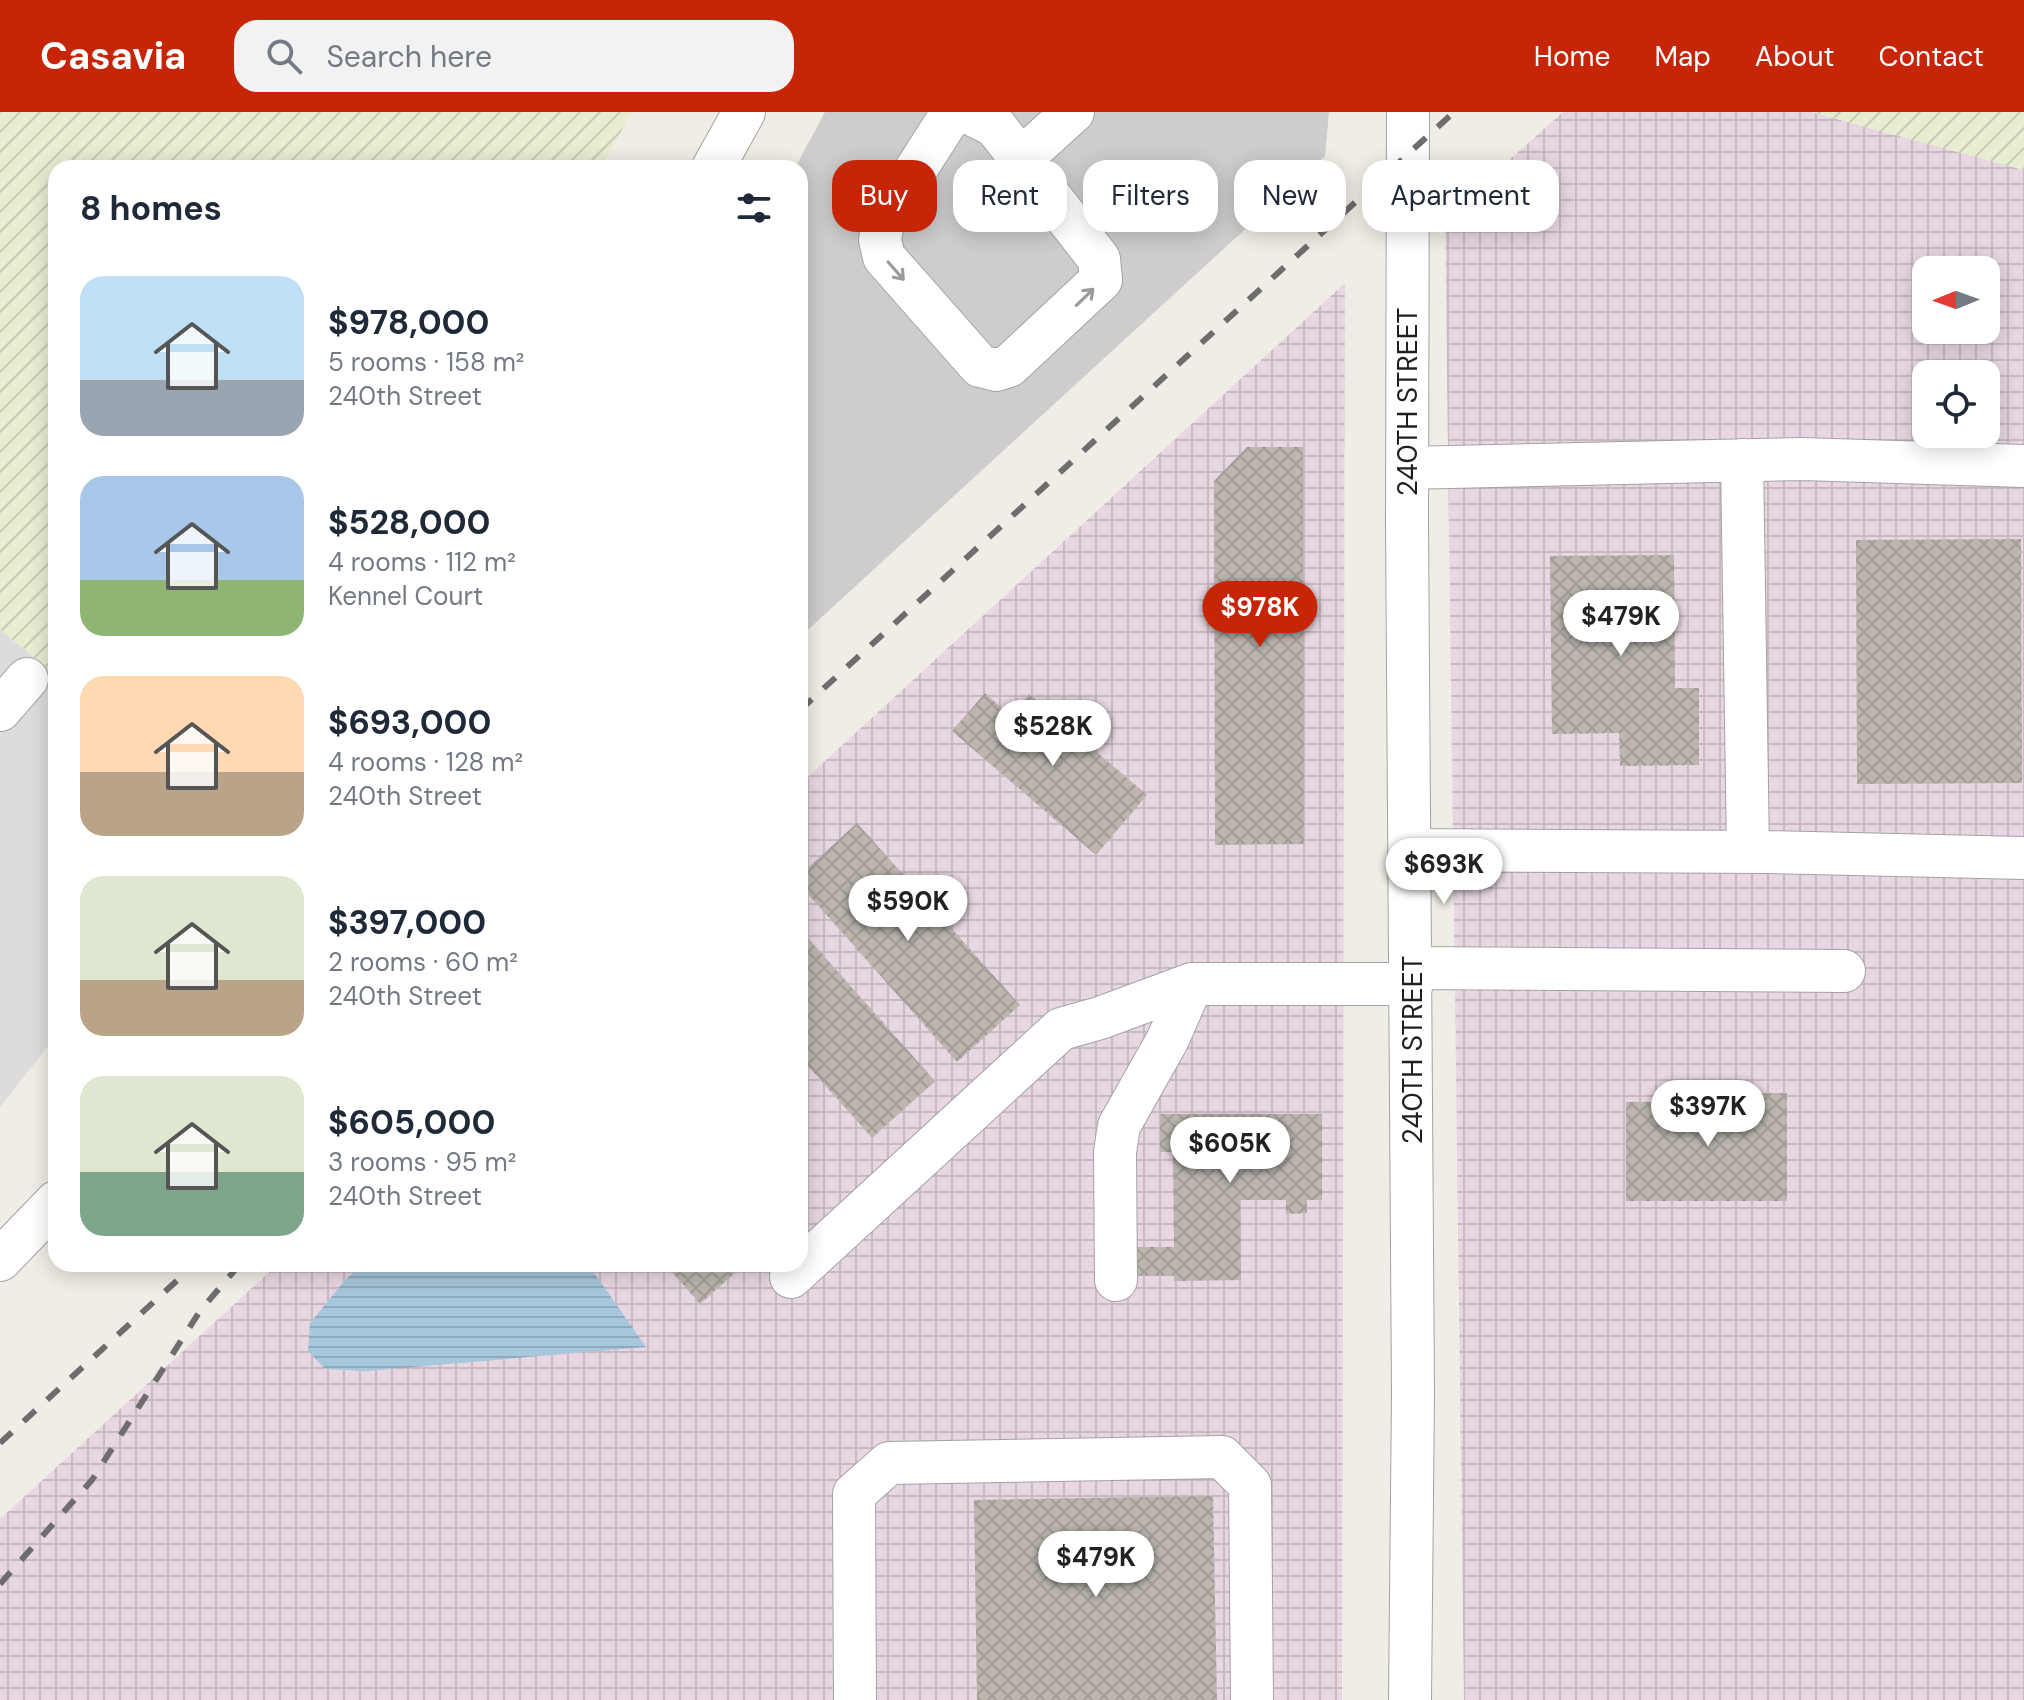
<!DOCTYPE html>
<html lang="en">
<head>
<meta charset="utf-8">
<style>
	body { margin:0; font-family:"DM Sans",sans-serif; background:#f2f2f3; color:#1f2937; height:100vh; display:flex; flex-direction:column; font-size:30px; white-space:nowrap }
	* { box-sizing:border-box; margin:0 }
	p { font-size:26px; color:#747a83 }
	.icon { flex:none; width:44px; height:44px; fill:none; stroke:currentColor; stroke-width:2; stroke-linecap:round; stroke-linejoin:round }
	.map { position:relative; flex:1; overflow:hidden }
	.side { position:absolute; left:48px; top:48px; width:760px; height:1112px; display:flex; flex-direction:column; background:#fff; border-radius:24px; box-shadow:0 4px 20px #0003 }
	.side>* { flex:none }
	.hud { position:absolute; left:832px; top:48px; width:760px; height:72px; display:flex; gap:16px }
	.needle { width:52px; rotate:269deg }
	.controls { position:absolute; left:1912px; top:144px; display:grid; gap:16px }
	.controls a { display:grid; place-items:center; width:88px; height:88px; border-radius:16px; background:#fff; box-shadow:0 4px 20px #0003; font-size:40px }
	.price { position:absolute; translate:-50% -68px; padding:0 18px; border-radius:28px; background:#fff; color:#222; font-size:26px; line-height:52px; filter:drop-shadow(0 2px 4px #0008) }
	.price::after { content:''; position:absolute; left:50%; top:48px; width:24px; height:18px; margin-left:-12px; background:inherit; clip-path:polygon(0 0,100% 0,50% 100%) }
	.price.on { background:#c62508; color:#fff }
	ul { padding:0; list-style:none }
	li { display:flex; align-items:center; gap:24px; height:200px; padding:0 32px }
	li span { display:grid; place-items:center; flex:none; width:224px; height:160px; border-radius:24px; color:#555 }
	li>.icon { margin-inline-start:auto }
	span .icon { width:96px; height:96px; fill:#fffc; stroke-width:1 }
	li b { font-size:34px }
	h2 { display:flex; justify-content:space-between; align-items:center; height:96px; padding:0 32px; font-size:34px }
	.tag { padding:0 28px; border-radius:24px; background:#fff; box-shadow:0 4px 20px #0003; font-size:28px; line-height:72px }
	.tag.on { background:#c62508; color:#fff }
	header { display:flex; align-items:center; gap:48px; box-sizing:border-box; height:112px; padding:0 40px; background:#c62508; color:#fff }
	header strong { font-size:38px }
	nav { display:flex; gap:44px; margin-inline-start:auto; font-size:28px }
	.search { width:560px; height:72px; background:#f2f2f3; display:flex; align-items:center; gap:20px; box-sizing:border-box; padding:0 28px; border-radius:24px; color:#747a83; font-size:30px }
	.map>svg:first-child { display:block }
</style>
</head>
<body>
<header>
<strong>Casavia</strong>
<div class="search"><svg class="icon" aria-label="search" viewBox="0 0 24 24"><circle cx="10" cy="10" r="6"/><path d="M15 15l6 6"/></svg>Search here</div>
<nav><a>Home</a><a>Map</a><a>About</a><a>Contact</a></nav>
</header>
<div class="map">
<svg width="2024" height="1588" viewBox="0 0 2024 1588">
	<defs>
		<pattern id="industrial-grid" width="8" height="8" patternUnits="userSpaceOnUse" patternTransform="scale(2)"><rect width="8" height="8" fill="#e8d7e2"/><path d="M0 4h8M4 0v8" fill="none" stroke="#c7b8c1"/></pattern>
		<pattern id="farmland-furrows" width="10" height="10" patternUnits="userSpaceOnUse" patternTransform="scale(2)"><rect width="10" height="10" fill="#e7edd1"/><path d="M-1 1l2-2M0 10L10 0M9 11l2-2" fill="none" stroke="#c6cbb3"/></pattern>
		<pattern id="water-rules" width="6" height="5" patternUnits="userSpaceOnUse" patternTransform="scale(2)"><rect width="6" height="5" fill="#a7c7db"/><path d="M0 2.5h6" fill="none" stroke="#8faabc"/></pattern>
		<pattern id="building-cross-hatch" width="8" height="8" patternUnits="userSpaceOnUse" patternTransform="scale(2)"><rect width="8" height="8" fill="#bcb6af"/><path d="M0 0l8 8M0 8l8-8" fill="none" stroke="#a19c96"/></pattern>
	</defs>
	<rect width="100%" height="100%" fill="#efede5"/>
	<!-- residential -->
	<path fill="#dddcdc" d="M0,517L56,563V924L0,995Z"/>
	<!-- industrial -->
	<path fill="url(#industrial-grid)" fill-rule="evenodd" d="M1563,0H1811L2024,58V1588H1464L1445,105ZM1926,158H1986V218H1926ZM1926,262H1986V322H1926Z
		M1345,171L1342,1588H0V1407L278,1152H800V672Z"/>
	<!-- religious -->
	<path fill="#cdcdcd" d="M825,0H1329L1325,44L800,525V56H795Z"/>
	<!-- farmland -->
	<path fill="url(#farmland-furrows)" d="M0,0H632L601,56H56V563L0,517Z
		M1811,0H2024V58Z"/>
	<!-- water -->
	<path fill="url(#water-rules)" d="M364,1152H588L646,1235L367,1259L325,1257L308,1239L310,1211L346,1167Z"/>
	<!-- building -->
	<path fill="url(#building-cross-hatch)" d="M1247,335H1303L1304,732L1215,733L1214,369Z
		M2021,427L2022,671L1857,672L1856,428Z
		M1674,443L1675,576H1699V653L1620,654L1619,621L1552,622L1550,444Z
		M985,581L1011,604L1029,582L1147,683L1096,743L952,619Z
		M857,711L1020,893L957,950L800,773V763Z
		M800,817L935,969L872,1026L800,945Z
		M1665,981H1787V1089H1626V990H1664Z
		M1160,1002H1322V1088H1307V1101L1286,1102V1088H1240L1241,1168L1174,1169V1164H1136V1135H1174L1173,1040H1160Z
		M665,1152H745L700,1192Z
		M1213,1384L1217,1588H977L974,1388Z"/>
	<g fill="none" stroke-linecap="round" stroke-linejoin="round">
		<!-- minor casing -->
		<g stroke="#a3a3a3" stroke-width="44">
			<path id="minor" d="M959,0L952,1L883,109L880,128L884,145L980,254L996,258L1009,254L1101,168L1099,147L995,14L967,0
				M1408,0L1407,411L1413,1281L1410,1588
				M1021,47L1073,0
				M713,56L744,0
				M1742,348L1748,740
				M1407,356L1802,347L2024,354
				M0,598L27,567
				M1411,738L1768,740L2024,746
				M1412,856L1844,859
				M0,1148L56,1090
				M791,1165L1061,917L1100,906L1192,872H1412
				M1116,1168L1115,1040L1119,1014L1168,927L1192,872
				M855,1588L854,1382L889,1351L1222,1345L1250,1373L1252,1588"/>
		</g>
		<!-- minor -->
		<use href="#minor" stroke="#fff" stroke-width="42"/>
		<!-- rail -->
		<path stroke="#6d6d6d" stroke-width="6" stroke-dasharray="16 16" stroke-linecap="butt" d="M800,598L1454,0
			M0,1331L195,1152
			M0,1472L92,1368L200,1199L240,1152"/>
	</g>
	<!-- one-way arrows -->
	<defs><path id="oneway-shaft" d="M-6 0H5M1.5-3L5.5 0L1.5 3" fill="none" stroke-width="1.6" stroke-linecap="round" stroke-linejoin="round" transform="scale(2)"/></defs>
	<g stroke="#9a9a9a">
		<use href="#oneway-shaft" transform="translate(896 159) rotate(49)"/>
		<use href="#oneway-shaft" transform="translate(1085 185) rotate(-44)"/>
	</g>
	<g text-anchor="middle" stroke-width="8" stroke-linejoin="round" paint-order="stroke">
		<!-- street labels -->
		<g font-size="28" fill="#1f1f1f" stroke="#fff">
			<text transform="translate(1407 290) rotate(-90)" y="10">240TH STREET</text>
			<text transform="translate(1412 938) rotate(-90)" y="10">240TH STREET</text>
		</g>
	</g>
</svg>
<div class="controls">
<a><svg class="needle" viewBox="-14 -14 28 28"><path d="M0-13l5 13h-10z" fill="#e53935"/><path d="M0 13l5-13h-10z" fill="#747a83"/></svg></a>
<a><svg class="icon" aria-label="locate" viewBox="0 0 24 24"><circle cx="12" cy="12" r="6"/><path d="M12 2v4M12 18v4M2 12h4M18 12h4"/></svg></a>
</div>
<b class="price on" style="left:1260px;top:537px">$978K</b>
<b class="price" style="left:1621px;top:546px">$479K</b>
<b class="price" style="left:1053px;top:656px">$528K</b>
<b class="price" style="left:1444px;top:794px">$693K</b>
<b class="price" style="left:908px;top:831px">$590K</b>
<b class="price" style="left:1708px;top:1036px">$397K</b>
<b class="price" style="left:1230px;top:1073px">$605K</b>
<b class="price" style="left:1096px;top:1487px">$479K</b>
<div class="hud">
<a class="tag on">Buy</a>
<a class="tag">Rent</a>
<a class="tag">Filters</a>
<a class="tag">New</a>
<a class="tag">Apartment</a>
</div>
<section class="side">
<h2>8 homes<svg class="icon" aria-label="filters" viewBox="0 0 24 24"><path d="M4 7h16M4 17h16"/><circle cx="9" cy="7" r="2"/><circle cx="15" cy="17" r="2"/></svg></h2>
<ul>
<li><span style="background:linear-gradient(#bfe0f5 65%,#9aa5b1 0)"><svg class="icon" aria-label="home" viewBox="0 0 24 24"><path d="M3 11l9-7 9 7M6 9v11h12V9"/></svg></span><div><b>$978,000</b><p>5 rooms · 158 m²</p><p>240th Street</p></div></li>
<li><span style="background:linear-gradient(#a9c7e8 65%,#8fb573 0)"><svg class="icon" aria-label="home" viewBox="0 0 24 24"><path d="M3 11l9-7 9 7M6 9v11h12V9"/></svg></span><div><b>$528,000</b><p>4 rooms · 112 m²</p><p>Kennel Court</p></div></li>
<li><span style="background:linear-gradient(#ffd9b3 60%,#b9a48a 0)"><svg class="icon" aria-label="home" viewBox="0 0 24 24"><path d="M3 11l9-7 9 7M6 9v11h12V9"/></svg></span><div><b>$693,000</b><p>4 rooms · 128 m²</p><p>240th Street</p></div></li>
<li><span style="background:linear-gradient(#dfe7d0 65%,#b9a48a 0)"><svg class="icon" aria-label="home" viewBox="0 0 24 24"><path d="M3 11l9-7 9 7M6 9v11h12V9"/></svg></span><div><b>$397,000</b><p>2 rooms · 60 m²</p><p>240th Street</p></div></li>
<li><span style="background:linear-gradient(#dfe7d0 60%,#7fa58c 0)"><svg class="icon" aria-label="home" viewBox="0 0 24 24"><path d="M3 11l9-7 9 7M6 9v11h12V9"/></svg></span><div><b>$605,000</b><p>3 rooms · 95 m²</p><p>240th Street</p></div></li>
</ul>
</section>
</div>
</body>
</html>
